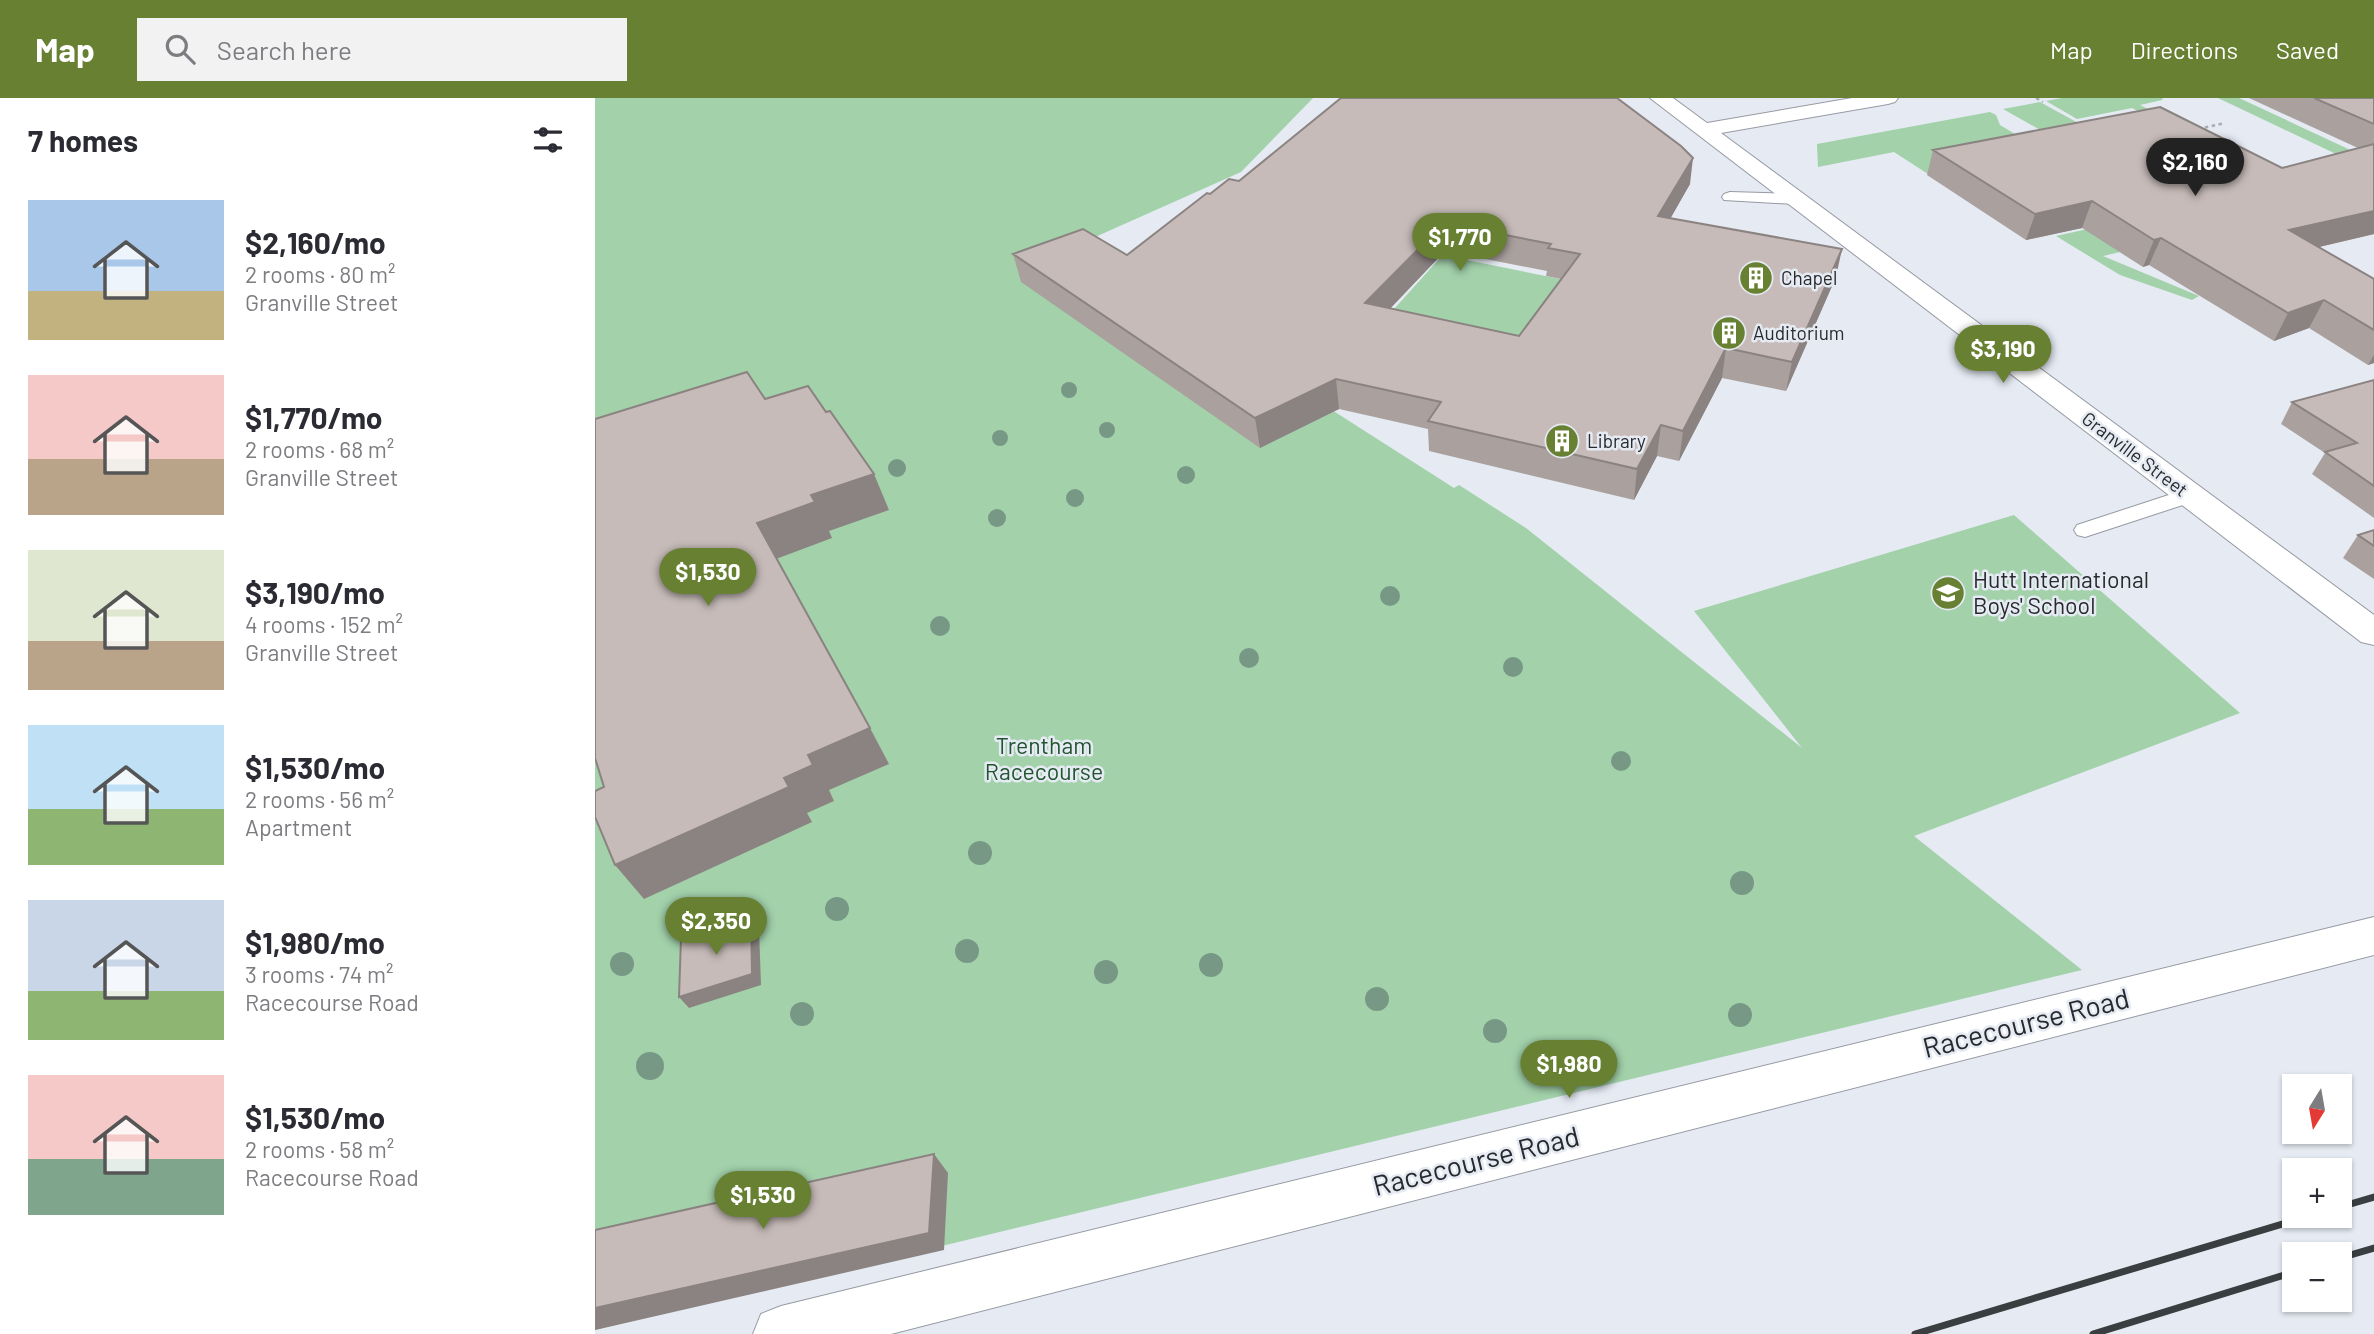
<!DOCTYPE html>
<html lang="en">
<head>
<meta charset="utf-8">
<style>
	body { margin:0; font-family:Barlow,sans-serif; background:#f2f2f3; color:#2b2b33; height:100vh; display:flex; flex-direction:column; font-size:26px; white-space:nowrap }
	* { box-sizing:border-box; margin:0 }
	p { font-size:23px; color:#7c7c81 }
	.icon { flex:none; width:38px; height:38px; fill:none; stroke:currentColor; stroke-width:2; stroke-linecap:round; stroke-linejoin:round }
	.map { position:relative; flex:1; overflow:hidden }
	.panel { display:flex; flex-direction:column; background:#fff; width:595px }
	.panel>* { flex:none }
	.needle { width:46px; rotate:191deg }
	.tools { position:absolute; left:1687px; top:976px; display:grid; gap:14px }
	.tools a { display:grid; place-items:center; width:70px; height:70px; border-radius:0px; background:#fff; box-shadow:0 2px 5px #0004; font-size:35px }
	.price { position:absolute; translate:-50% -60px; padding:0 16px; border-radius:24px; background:#688032; color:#fff; font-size:23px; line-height:46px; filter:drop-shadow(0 2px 4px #0008) }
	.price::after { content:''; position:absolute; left:50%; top:42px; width:21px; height:16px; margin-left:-10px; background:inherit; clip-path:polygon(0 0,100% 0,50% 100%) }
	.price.on { background:#222; color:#fff }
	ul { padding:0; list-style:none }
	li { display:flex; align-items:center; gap:21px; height:175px; padding:0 28px }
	li span { display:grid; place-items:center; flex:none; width:196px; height:140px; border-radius:0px; color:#555 }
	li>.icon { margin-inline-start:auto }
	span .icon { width:84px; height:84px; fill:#fffc; stroke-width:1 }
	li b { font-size:30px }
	h2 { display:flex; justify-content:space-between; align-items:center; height:84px; padding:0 28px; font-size:30px }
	header { display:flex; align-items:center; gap:42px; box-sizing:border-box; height:98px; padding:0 35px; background:#688032; color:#fff }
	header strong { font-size:33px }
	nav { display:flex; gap:38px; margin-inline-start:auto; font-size:24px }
	.search { width:490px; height:63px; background:#f2f2f3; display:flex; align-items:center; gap:18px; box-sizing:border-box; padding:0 24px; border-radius:0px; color:#7c7c81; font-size:26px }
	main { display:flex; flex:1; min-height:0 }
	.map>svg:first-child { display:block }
</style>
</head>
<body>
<header>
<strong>Map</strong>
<div class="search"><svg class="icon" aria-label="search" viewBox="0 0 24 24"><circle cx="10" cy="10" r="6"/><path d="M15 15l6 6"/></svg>Search here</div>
<nav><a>Map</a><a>Directions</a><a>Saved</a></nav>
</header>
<main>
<section class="panel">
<h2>7 homes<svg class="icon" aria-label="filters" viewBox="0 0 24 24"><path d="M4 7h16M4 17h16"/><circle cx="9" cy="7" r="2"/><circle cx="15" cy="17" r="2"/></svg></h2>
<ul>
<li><span style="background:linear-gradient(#a9c7e8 65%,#c2b280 0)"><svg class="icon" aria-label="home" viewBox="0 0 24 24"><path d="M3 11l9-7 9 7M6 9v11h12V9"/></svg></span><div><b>$2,160/mo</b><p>2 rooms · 80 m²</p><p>Granville Street</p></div></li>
<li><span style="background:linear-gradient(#f6c9c9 60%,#b9a48a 0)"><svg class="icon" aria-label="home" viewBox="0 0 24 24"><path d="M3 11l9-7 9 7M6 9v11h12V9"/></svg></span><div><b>$1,770/mo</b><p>2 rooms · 68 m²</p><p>Granville Street</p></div></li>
<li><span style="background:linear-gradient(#dfe7d0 65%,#b9a48a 0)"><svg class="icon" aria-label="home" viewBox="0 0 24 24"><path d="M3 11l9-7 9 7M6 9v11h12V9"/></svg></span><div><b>$3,190/mo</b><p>4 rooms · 152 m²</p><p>Granville Street</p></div></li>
<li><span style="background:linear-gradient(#bfe0f5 60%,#8fb573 0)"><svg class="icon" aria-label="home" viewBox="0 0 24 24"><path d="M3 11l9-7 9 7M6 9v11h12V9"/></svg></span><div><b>$1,530/mo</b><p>2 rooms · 56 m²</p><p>Apartment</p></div></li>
<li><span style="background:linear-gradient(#c9d6e8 65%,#8fb573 0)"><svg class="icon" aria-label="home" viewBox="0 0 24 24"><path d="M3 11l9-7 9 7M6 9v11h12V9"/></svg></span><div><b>$1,980/mo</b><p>3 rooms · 74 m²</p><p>Racecourse Road</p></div></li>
<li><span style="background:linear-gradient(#f6c9c9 60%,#7fa58c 0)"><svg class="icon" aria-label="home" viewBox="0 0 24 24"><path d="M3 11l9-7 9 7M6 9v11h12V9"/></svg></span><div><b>$1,530/mo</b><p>2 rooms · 58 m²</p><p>Racecourse Road</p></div></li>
</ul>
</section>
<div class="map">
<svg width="1779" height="1236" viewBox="0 0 1779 1236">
	<rect width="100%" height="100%" fill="#e5eaf3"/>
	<!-- green -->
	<path fill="#a2d1aa" d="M0,0H718L646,74L480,148L859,390L864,387L931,430L1207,650L1099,513L1419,417L1645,615L1319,738L1487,872L0,1232Z
		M1467,0H1568L1567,2L1545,7L1593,31L1583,33L1537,10L1482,21L1451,3Z
		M1623,0H1644L1779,63V74Z
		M1445,4L1485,26L1447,33L1408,11Z
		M1395,14L1401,17L1405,27L1420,36L1430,34L1437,38L1333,76L1299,54L1223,69L1222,46Z
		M1779,95L1508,158L1604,198L1597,202L1525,177L1461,138L1506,128Z
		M857,159L980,184L928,262L790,221L845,160Z"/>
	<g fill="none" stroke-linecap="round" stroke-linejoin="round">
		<!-- service casing -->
		<g stroke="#969aa3" stroke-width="2">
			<path id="service" d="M1135,94L1200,96L1208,101L1200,106L1129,102L1127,99L1129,96Z
				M1595,390L1603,392L1606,397L1603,402L1490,439L1482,437L1479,432L1482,427Z"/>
		</g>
		<!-- minor casing -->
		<g stroke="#969aa3" stroke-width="2">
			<path id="minor" d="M1055,0H1078L1112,25L1257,0H1303L1300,4L1293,6L1126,35L1779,517V547L1766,544Z
				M1779,819V857L296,1236H158L166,1216L186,1208Z"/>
		</g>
		<!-- path -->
		<path stroke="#a8acb3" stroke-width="2.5" stroke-dasharray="3.5 3.5" stroke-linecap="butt" d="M1441,0L1448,4
			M1603,31L1630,25"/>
		<!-- service -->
		<use href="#service" fill="#fff" fill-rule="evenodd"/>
		<!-- minor -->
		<use href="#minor" fill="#fff" fill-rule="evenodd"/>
		<!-- rail -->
		<path stroke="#3b3e41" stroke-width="7" d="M1745,1109L1779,1099
			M1745,1160L1779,1150
			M1320,1236L1714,1118
			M1498,1236L1699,1174"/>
	</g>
	<!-- trees -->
	<g fill="#789886">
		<circle cx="474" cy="292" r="8"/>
		<circle cx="512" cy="332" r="8"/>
		<circle cx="405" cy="340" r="8"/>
		<circle cx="302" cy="370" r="9"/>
		<circle cx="591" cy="377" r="9"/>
		<circle cx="480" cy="400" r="9"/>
		<circle cx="402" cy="420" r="9"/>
		<circle cx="795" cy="498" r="10"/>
		<circle cx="345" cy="528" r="10"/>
		<circle cx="654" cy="560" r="10"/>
		<circle cx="918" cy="569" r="10"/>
		<circle cx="1026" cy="663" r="10"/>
		<circle cx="385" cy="755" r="12"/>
		<circle cx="1147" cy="785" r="12"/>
		<circle cx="242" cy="811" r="12"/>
		<circle cx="372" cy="853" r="12"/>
		<circle cx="27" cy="866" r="12"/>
		<circle cx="616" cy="867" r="12"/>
		<circle cx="511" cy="874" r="12"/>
		<circle cx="782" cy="901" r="12"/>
		<circle cx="207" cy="916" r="12"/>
		<circle cx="1145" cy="917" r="12"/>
		<circle cx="900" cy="933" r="12"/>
		<circle cx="55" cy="968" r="14"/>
	</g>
	<!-- wall -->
	<path fill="#aaa19e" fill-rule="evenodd" d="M1654,0H1779V136L1724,149L1779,181V265L1773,267L1714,230L1679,243L1554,167L1548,169L1487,130L1431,142L1332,77L1338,52L1687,70L1763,50Z
		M644,83L1095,86L1075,120L1241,179L1191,293L1127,280L1084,363L1062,358L1039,402L834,353L833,331L744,311L665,350L426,184L418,156L532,157L615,96ZM850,153L952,173L951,178L966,181L924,238L795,210Z
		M1779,282V420L1717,376L1730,355L1686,326L1697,304Z
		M1779,432V481L1748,460L1763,437Z"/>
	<!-- shaded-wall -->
	<path fill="#8b8381" d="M1098,60L1095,86L1061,146L1063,118Z
		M1497,103L1487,130L1431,142L1440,116Z
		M1779,113V136L1681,159L1694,132Z
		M849,125L850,153L773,234L770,205Z
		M1566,140L1554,167L1548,169L1559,142Z
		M1247,151L1241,179L1191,293L1197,264Z
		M1729,202L1714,230L1679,243L1693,215Z
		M1131,250L1127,280L1084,363L1088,333Z
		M1779,257V265L1773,267Z
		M741,281L744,311L665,350L660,320Z
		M1066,327L1062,358L1039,402L1042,371Z
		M279,376L294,412L234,433L237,440L181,461L162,425L216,397Z
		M275,630L294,666L234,692L239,703L212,715L217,724L49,801L20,767L189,680L213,657Z
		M156,819L164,830L166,887L94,910L84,899Z
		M339,1056L353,1075L349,1152L0,1232V1210Z"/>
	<!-- building -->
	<path fill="#c6bbb8" stroke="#8b8381" stroke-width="2" fill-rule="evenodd" d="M746,0H1022L1086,48L1098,60L1063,118L1247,151L1197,264L1131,250L1088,333L1066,327L1042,371L833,323L846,304L741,281L660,320L418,156L488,131L532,157L612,95L615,96L634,81L644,83ZM849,125L956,146L953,150L985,156L924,238L770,205Z
		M1719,0H1779V26Z
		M1565,9L1687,70L1779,46V113L1694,132L1779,181V232L1729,202L1693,215L1566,140L1559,142L1497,103L1440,116L1338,52Z
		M152,274L170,301L213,288L231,314L235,313L279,376L216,397L220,404L162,425L275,630L213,657L218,667L189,680L194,689L20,767L0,719V693L9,689L0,660V321Z
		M1779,282V388L1730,354L1762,345L1697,304Z
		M1779,432V448L1763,437Z
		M156,819L157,876L84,899L86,840Z
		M339,1056L334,1135L0,1210V1132Z"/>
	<!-- icons -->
	<defs>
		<g id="building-disc" transform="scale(1.75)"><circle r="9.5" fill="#688032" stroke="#e5eaf3"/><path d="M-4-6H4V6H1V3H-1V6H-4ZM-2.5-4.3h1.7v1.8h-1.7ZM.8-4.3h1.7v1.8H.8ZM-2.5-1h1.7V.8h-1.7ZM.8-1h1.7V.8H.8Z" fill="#fff"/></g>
		<g id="school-disc" transform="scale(1.75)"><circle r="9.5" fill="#688032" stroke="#e5eaf3"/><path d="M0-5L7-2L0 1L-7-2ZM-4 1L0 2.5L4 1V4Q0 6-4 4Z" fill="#fff"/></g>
	</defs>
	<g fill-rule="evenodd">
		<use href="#building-disc" x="1161" y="180"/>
		<use href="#building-disc" x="1134" y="235"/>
		<use href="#building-disc" x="967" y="343"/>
		<use href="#school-disc" x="1353" y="495"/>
	</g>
	<g text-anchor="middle" stroke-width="5" stroke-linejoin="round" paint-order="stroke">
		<!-- far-poi labels -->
		<g font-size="19" fill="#27292c" stroke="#e5eaf3" text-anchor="start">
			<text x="1186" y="187">Chapel</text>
			<text x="1158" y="242">Auditorium</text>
			<text x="992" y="350">Library</text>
		</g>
		<!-- far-street labels -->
		<g font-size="19" fill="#27292c" stroke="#e5eaf3">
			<text transform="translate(1540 356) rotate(37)" y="7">Granville Street</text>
		</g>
		<!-- poi labels -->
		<g font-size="23" fill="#27292c" stroke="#e5eaf3" text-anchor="start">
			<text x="1378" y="490">Hutt International<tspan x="1378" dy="26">Boys' School</tspan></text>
		</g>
		<!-- park labels -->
		<g font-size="23" fill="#1f542d" stroke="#e5eaf3">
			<text x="449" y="656">Trentham<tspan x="449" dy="26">Racecourse</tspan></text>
		</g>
		<!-- near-street labels -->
		<g font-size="28" fill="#27292c" stroke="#e5eaf3">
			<text transform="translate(1431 925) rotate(-14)" y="10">Racecourse Road</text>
			<text transform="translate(881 1063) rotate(-14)" y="10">Racecourse Road</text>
		</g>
	</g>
</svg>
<div class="tools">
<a><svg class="needle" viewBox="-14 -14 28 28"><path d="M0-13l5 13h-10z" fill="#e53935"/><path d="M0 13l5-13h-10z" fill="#7c7c81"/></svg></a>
<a>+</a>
<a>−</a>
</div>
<b class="price on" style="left:1600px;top:100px">$2,160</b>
<b class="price" style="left:865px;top:175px">$1,770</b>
<b class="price" style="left:1408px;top:287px">$3,190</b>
<b class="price" style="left:113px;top:510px">$1,530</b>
<b class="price" style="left:121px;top:859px">$2,350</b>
<b class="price" style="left:974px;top:1002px">$1,980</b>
<b class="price" style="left:168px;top:1133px">$1,530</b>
</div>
</main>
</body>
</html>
